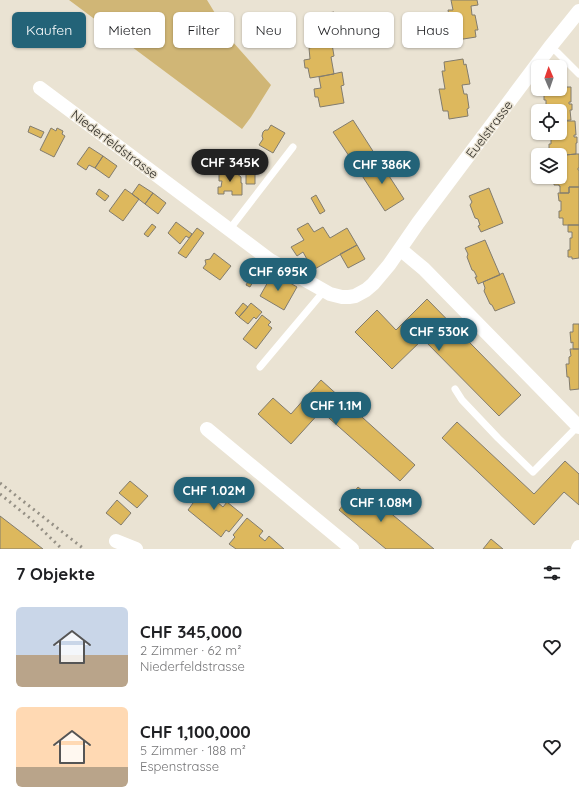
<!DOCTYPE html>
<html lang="de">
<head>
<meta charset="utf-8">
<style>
	body { margin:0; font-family:Quicksand,sans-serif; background:#f2f2f2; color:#202124; height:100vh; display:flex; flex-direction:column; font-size:15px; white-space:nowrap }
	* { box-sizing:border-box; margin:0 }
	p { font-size:13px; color:#757577 }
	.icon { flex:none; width:22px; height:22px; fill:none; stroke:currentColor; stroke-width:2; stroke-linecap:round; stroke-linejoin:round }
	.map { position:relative; height:549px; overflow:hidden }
	.details { display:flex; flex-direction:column; background:#fff; flex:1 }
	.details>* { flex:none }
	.top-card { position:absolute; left:12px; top:12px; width:555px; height:36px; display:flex; gap:8px }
	.needle { width:26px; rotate:358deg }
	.tools { position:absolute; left:531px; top:60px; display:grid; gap:8px }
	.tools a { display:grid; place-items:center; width:36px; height:36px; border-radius:6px; background:#fff; box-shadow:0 1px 3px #0004; font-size:20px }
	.price { position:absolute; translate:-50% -34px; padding:0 9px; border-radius:14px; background:#236378; color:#fff; font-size:13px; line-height:26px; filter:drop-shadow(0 1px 2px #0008) }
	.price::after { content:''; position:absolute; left:50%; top:24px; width:12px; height:9px; margin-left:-6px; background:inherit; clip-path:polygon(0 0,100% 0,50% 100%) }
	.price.selected { background:#222; color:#fff }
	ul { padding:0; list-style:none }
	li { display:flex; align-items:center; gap:12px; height:100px; padding:0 16px }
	li span { display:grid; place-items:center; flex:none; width:112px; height:80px; border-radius:6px; color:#555 }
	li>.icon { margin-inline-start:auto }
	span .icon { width:48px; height:48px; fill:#fffc; stroke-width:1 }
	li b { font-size:17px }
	h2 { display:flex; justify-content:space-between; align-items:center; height:48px; padding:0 16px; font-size:17px }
	.chip { padding:0 14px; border-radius:6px; background:#fff; box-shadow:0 1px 3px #0004; font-size:14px; line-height:36px }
	.chip.selected { background:#236378; color:#fff }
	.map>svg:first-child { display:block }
</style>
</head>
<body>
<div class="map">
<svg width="579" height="549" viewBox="0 0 579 549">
	<rect width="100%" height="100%" fill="#eae3d3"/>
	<!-- green -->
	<path fill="#d0b676" d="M69,0H207L232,41L271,85L251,117L242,129Z"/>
	<!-- building -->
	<path fill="#ddb85d" stroke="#827c6e" d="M451,0H477L478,5L471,6L472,15H475L478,30H475L476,37L457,40L456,32L452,33L448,10H453Z
		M334,12L336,25L332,26L336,43L312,47L310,37L307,38L306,29L313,28L311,16Z
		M332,44L334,56L331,57L334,74L310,78L308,68H305L304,60L310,59L309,48Z
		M463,59L464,65L466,64L470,84L462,85L464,94H467L469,108L467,109L468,116L449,119L448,111H443L439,89H445L442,71H445L444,62Z
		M342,72L344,85L341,86L344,103L320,107L318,97H315L314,89L321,88L319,77Z
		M560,86H563V87H571V102H569V104H572V110H570L571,120L560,121V111H546V100H544V94H548V89H560Z
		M353,120L378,159L359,171L333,132Z
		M560,121H575L576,135H574V137H577V143H576V154L565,155V159H560V155H556V152H549V144H551V134H549V133H560Z
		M271,125L285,133L273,153L259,145L263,139L262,136L263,132L265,130H268Z
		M30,126L44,132L41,138L28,132Z
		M51,128L56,131L57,128L63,131L62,134L65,136L54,157L40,150Z
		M89,147L103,156L95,168L89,165L86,170L77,164Z
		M576,154H579V168H578V170H579V187H569V193H560V186H559V185H554V179H556V177H560V159H565V155Z
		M103,156L117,166L109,178L95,168Z
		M378,159L404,199L385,211L359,171Z
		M219,170H231V172L236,173L241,177V183H242V195H232V191H224V194H218V187H221L222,181H219Z
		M246,170H250V173H255V184H246Z
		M139,184L153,193L145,204L132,194Z
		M569,187H579V225H563V218H559V211H561V201H559L558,193H569Z
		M489,188L503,223L481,232L478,226L480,225L478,219L475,218L470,205L472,202L469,196Z
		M99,189L109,196L105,201L96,194Z
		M125,189L139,199L123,221L109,211Z
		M153,193L166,203L158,214L145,204Z
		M316,195L325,211L320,214L311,198Z
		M176,222L192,234L189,238L186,236L180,244L168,233Z
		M308,223L314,232L323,227L330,238L347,228L357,245L313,270L303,252L297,256L291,247L304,240L297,229Z
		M152,224L156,227L148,237L144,234Z
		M568,225H579V258L572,259V257H568V250H570V238H572V232H568Z
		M197,228L204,233L186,258L178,253Z
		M485,240L500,275L478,284L475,277H477L474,271L472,270L467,257L468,254L465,248Z
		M357,245L365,259L348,268L340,254Z
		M214,253L231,266L220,280L203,268L206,264L205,260L210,259Z
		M255,269L259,271L250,287L246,285Z
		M273,273L297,287L284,310L260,296Z
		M503,273L515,303L495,311L492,305L490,304L484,291L485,288L483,282Z
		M427,299L521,395L499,416L423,339L392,369L355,332L377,310L396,330Z
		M243,303L248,307L239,317L235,313Z
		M251,303L262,312L256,319L254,317L248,324L239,317Z
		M262,315L271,322L268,325L272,328L256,349L243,339Z
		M573,324H579V349H573V342L571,343L570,332H573Z
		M570,349H579V389L570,390L569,377H567L566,364H569V357L571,356Z
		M321,380L415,465L400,481L321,411L291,444L258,414L273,398L291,414Z
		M457,422L534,494L565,461L579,474V505L564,492L534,525L442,438Z
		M130,481L148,496L137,508L119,493Z
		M205,484L221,497L217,502L223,507L227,502L243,515L229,532L226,530L221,537L188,510L193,503L191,501Z
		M358,487L388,511L434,549H386L339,510Z
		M117,500L131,513L121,525L106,513Z
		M0,516L43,549H0Z
		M247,518L263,531L259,536L265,541L269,536L284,549H236L229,544L235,537L233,535Z
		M491,539L503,549H483Z"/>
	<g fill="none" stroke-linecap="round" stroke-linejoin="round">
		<!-- service -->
		<path stroke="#fff" stroke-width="7" d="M550,47L557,52L579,74
			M229,230L293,147
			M260,367L324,291
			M455,389L462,400L498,438L533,472L578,426"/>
		<!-- minor -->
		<path stroke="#fff" stroke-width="14" d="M40,88L270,260L330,294L342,297H349L355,296L366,290L373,284L389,265L418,223L550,47L579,11
			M400,249L424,269L579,427
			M207,429L352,549
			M116,541L136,549
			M578,549L579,547"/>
		<!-- rail -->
		<path stroke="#959085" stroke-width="3" stroke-dasharray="2 4" stroke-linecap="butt" d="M0,483L84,549
			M0,494L31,519L62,549"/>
	</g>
	<g text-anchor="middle" stroke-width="3" stroke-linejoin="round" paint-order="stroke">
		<!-- street labels -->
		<g font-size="13" fill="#2f2d27" stroke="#eae3d3">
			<text transform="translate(489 129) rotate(-53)" y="5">Euelstrasse</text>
			<text transform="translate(115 144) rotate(37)" y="5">Niederfeldstrasse</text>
		</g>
	</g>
</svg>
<div class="tools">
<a><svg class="needle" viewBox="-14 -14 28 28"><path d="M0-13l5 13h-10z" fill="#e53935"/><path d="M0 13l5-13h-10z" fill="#757577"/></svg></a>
<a><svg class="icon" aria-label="locate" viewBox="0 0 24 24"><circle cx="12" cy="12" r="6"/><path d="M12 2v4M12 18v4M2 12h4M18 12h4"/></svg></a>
<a><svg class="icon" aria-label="layers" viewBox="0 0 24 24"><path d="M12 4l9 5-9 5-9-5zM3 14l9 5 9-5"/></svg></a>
</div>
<b class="price selected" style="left:230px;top:183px">CHF 345K</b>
<b class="price" style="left:382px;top:185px">CHF 386K</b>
<b class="price" style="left:278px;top:292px">CHF 695K</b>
<b class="price" style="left:439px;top:352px">CHF 530K</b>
<b class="price" style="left:336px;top:426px">CHF 1.1M</b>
<b class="price" style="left:214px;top:511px">CHF 1.02M</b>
<b class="price" style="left:381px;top:523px">CHF 1.08M</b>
<div class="top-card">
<a class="chip selected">Kaufen</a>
<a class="chip">Mieten</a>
<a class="chip">Filter</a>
<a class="chip">Neu</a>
<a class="chip">Wohnung</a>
<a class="chip">Haus</a>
</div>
</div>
<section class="details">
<h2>7 Objekte<svg class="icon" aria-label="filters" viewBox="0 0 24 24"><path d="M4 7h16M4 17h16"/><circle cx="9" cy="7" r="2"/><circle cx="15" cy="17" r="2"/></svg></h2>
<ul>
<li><span style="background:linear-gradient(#c9d6e8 60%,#b9a48a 0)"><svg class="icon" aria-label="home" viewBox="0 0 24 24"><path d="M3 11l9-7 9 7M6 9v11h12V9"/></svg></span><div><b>CHF 345,000</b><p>2 Zimmer · 62 m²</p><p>Niederfeldstrasse</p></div><svg class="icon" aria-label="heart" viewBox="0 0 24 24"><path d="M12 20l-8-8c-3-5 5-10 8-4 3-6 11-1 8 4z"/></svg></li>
<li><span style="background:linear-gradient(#ffd9b3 75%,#b9a48a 0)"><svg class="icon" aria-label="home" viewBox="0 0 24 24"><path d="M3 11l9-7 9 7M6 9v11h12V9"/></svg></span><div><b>CHF 1,100,000</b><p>5 Zimmer · 188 m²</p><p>Espenstrasse</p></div><svg class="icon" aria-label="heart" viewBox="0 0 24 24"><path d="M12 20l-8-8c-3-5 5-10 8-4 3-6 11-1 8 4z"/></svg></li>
</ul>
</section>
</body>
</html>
